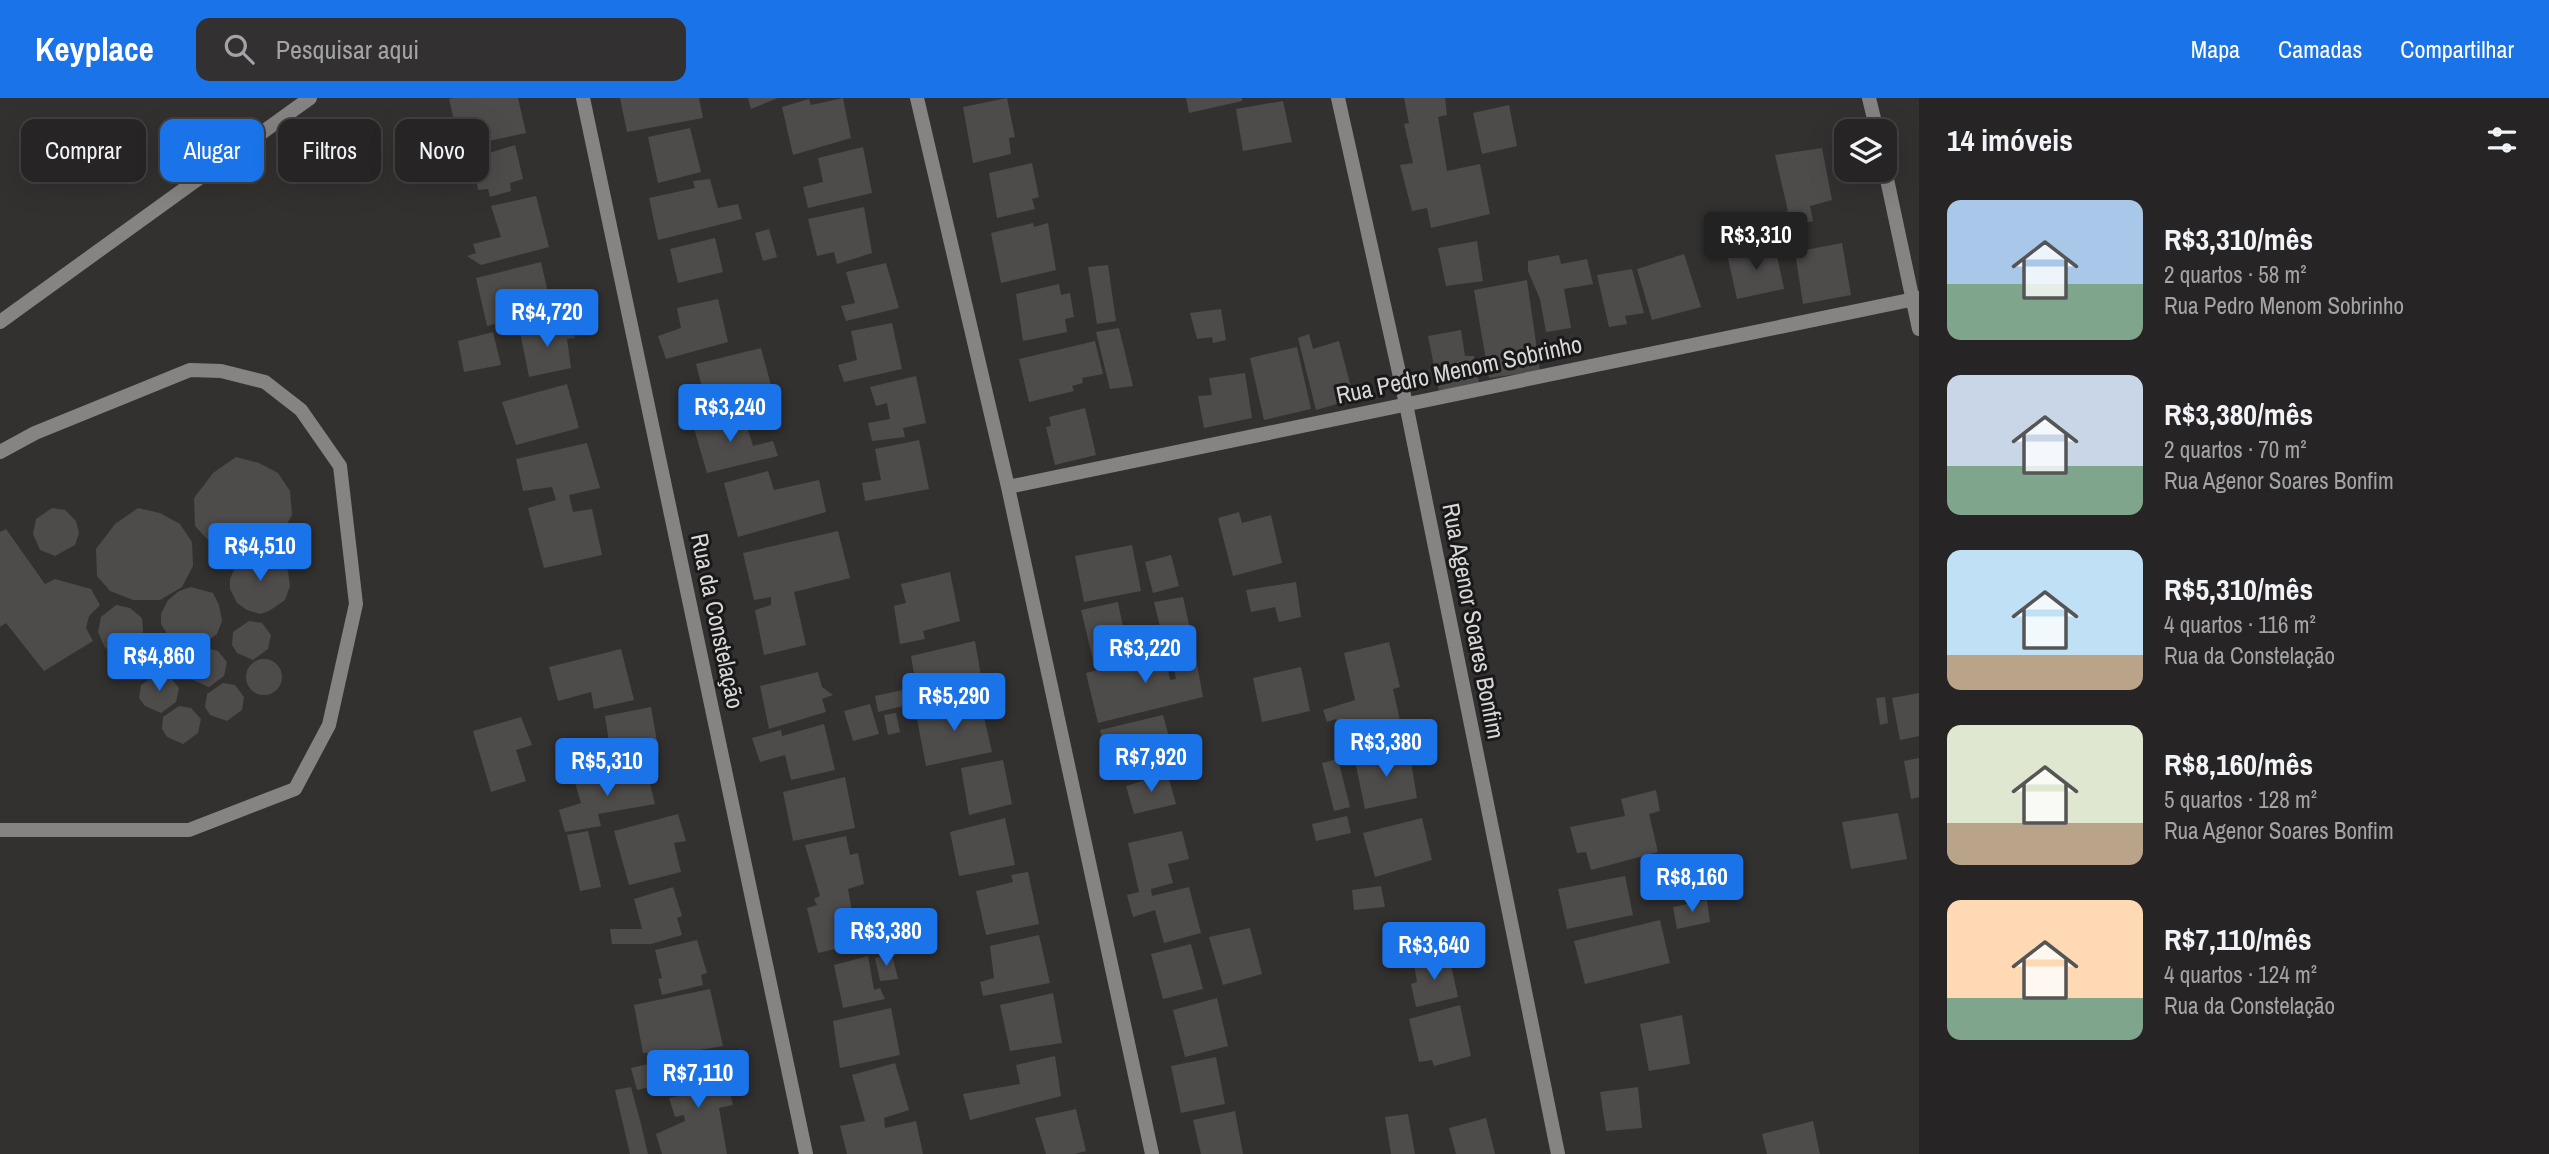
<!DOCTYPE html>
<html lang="pt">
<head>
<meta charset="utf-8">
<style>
	body { margin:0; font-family:"Archivo Narrow",sans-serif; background:#323031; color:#f1f3f6; height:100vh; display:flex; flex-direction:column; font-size:26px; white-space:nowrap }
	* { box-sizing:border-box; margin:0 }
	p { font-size:23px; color:#a4a4a6 }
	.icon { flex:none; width:38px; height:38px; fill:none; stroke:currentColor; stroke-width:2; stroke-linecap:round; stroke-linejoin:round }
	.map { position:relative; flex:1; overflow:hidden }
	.drawer { display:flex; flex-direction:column; background:#262424; width:630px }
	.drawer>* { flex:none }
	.top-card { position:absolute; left:21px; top:21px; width:665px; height:63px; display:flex; gap:14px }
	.fabs { position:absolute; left:1834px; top:21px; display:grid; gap:14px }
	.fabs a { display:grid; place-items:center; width:63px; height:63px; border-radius:14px; background:#262424; box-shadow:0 7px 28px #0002,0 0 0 2px #424141; font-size:35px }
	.price { position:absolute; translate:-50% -60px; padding:0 16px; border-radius:7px; background:#1a73e8; color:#fff; font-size:23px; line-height:46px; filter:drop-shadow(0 2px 4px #0008) }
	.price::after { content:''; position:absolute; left:50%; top:42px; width:21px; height:16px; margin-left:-10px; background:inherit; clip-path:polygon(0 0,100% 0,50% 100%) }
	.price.current { background:#222; color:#fff }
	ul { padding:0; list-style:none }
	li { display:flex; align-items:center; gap:21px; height:175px; padding:0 28px }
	li span { display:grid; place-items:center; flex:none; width:196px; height:140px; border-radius:14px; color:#555 }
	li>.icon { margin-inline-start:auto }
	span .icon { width:84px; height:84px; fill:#fffc; stroke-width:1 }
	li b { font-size:30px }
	h2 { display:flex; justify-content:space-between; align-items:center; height:84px; padding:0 28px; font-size:30px }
	.chip { padding:0 24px; border-radius:14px; background:#262424; box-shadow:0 7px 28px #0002,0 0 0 2px #424141; font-size:24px; line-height:63px }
	.chip.current { background:#1a73e8; color:#fff }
	header { display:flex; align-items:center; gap:42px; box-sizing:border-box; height:98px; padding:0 35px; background:#1a73e8; color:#fff }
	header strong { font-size:33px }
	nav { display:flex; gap:38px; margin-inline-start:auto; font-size:24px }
	.search { width:490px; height:63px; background:#323031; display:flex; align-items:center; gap:18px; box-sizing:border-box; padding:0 24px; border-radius:14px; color:#a4a4a6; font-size:26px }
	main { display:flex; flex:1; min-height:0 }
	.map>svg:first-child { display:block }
</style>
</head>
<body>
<header>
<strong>Keyplace</strong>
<div class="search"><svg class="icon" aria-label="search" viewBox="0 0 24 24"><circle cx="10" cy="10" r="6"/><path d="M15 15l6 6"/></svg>Pesquisar aqui</div>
<nav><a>Mapa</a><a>Camadas</a><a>Compartilhar</a></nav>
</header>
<main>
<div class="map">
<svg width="1919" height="1056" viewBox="0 0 1919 1056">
	<rect width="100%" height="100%" fill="#333030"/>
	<!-- building -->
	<path fill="#4e4b4b" d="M453,0H518L526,35L460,49L449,1Z
		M620,0H699L703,20L627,34Z
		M748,0H778L751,11Z
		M843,0L851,40L793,57L782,9L809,1L811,7Z
		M1007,0L1015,39L1009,40L1011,56L973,65L963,9Z
		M1186,0H1242V3L1189,15Z
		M1404,0H1445L1447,17L1438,19L1447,73L1480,66L1490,116L1431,130L1427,110L1412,113L1400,67L1413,65L1404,26L1409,25Z
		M1283,3L1292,44L1243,53L1236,11Z
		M1509,7L1517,48L1482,56L1473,15Z
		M690,30L701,74L658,85L648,39Z
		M435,33L441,52L416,59L410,41Z
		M515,47L523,81L510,85L511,93L490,99L488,91L478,92L473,60Z
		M863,49L872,95L808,110L803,89L823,84L818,60Z
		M1822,50L1832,102L1810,108L1813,123L1787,129L1783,115L1788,113L1775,57Z
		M1032,65L1039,99L1032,101L1035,111L997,120L989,75Z
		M710,81L718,110L738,106L742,121L658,142L649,100L695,90L693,83Z
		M536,98L549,149L481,167L467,158L476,155L473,146L501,139L491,108Z
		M864,109L872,155L837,166L834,154L817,158L808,121Z
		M1033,125L1034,129L1048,125L1056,172L1001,185L991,135Z
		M769,131L777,159L763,163L755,135Z
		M715,140L723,174L678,185L670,151Z
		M1477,143L1483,183L1446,188L1438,150Z
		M1842,145L1851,197L1803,206L1795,154Z
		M1775,148L1784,191L1737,201L1727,156Z
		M1684,156L1701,209L1652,222L1637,171Z
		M1559,157L1561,166L1587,161L1593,186L1564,191L1571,230L1546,234L1540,201L1528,173V163Z
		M541,164L552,212L487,228L476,180Z
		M886,165L899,210L846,223L841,208L855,205L846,174Z
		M1108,167L1116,223L1097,226L1088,169Z
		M1632,171L1644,215L1625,218L1627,226L1609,229L1597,177Z
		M1527,182L1540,273L1489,280L1474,192Z
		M1059,186L1061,197L1070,195L1074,219L1065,221L1067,234L1023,243L1016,196Z
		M718,201L728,244L666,261L658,238L681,230L677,210Z
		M1221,211L1226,242L1213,245L1212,239L1197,241L1190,215Z
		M570,223L575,240L567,241L571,270L529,279L520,234Z
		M892,225L902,271L844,284L838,267L857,262L851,233Z
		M1119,230L1133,288L1110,291L1096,234Z
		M1461,232L1465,258H1474L1479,285L1439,293L1428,238Z
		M493,234L501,267L464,274L458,243Z
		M1309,236L1313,251L1339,243L1354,301L1316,312L1298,240Z
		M1095,243L1103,276L1082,280L1083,285L1072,288L1074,293L1029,304L1019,261Z
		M1297,249L1311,311L1264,322L1250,260Z
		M761,250L773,295L708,312L696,266Z
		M1245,275L1252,320L1204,330L1198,298L1212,297L1209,280Z
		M916,278L926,325L903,330L905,339L872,343L868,325L890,321L887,305L876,308L870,289Z
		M567,286L579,330L516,347L502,304Z
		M1085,310L1096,357L1055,367L1046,329L1051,328L1049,319Z
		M743,315L753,348L773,343L778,358L707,375L693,327Z
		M919,342L929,391L865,403L862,385L881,382L875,351Z
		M587,345L600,390L569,397L573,414L592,411L602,457L544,470L528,410L556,402L552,389L523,393L516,361Z
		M236,359L259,365L278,375L290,393L292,417L280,438L257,452L231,451L208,442L195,428L194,400L213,375Z
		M768,373L774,392L819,382L826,414L738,439L724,385Z
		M52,410L65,412L76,423L79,435L75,447L55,458L40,452L33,436L36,421Z
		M138,410L160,415L180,426L192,444L193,468L182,489L160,502H133L110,493L97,478L96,451L115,426Z
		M1239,414L1242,425L1271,417L1282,465L1233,478L1218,420Z
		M6,431L45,486L55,481L91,491L100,507L89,518L86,530L93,543L44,573L6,525L0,529V434Z
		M838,433L850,480L794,494L806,547L764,557L755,512L771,507V499L754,502L743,455Z
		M1132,447L1141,493L1084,504L1075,458Z
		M260,455L281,461L288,473L290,488L285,502L269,513L260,516L247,512L237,505L230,491V481L236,467L247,459Z
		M1171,457L1179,488L1153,495L1145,464Z
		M950,474L960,523L923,533L925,541L900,546L894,508L906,505L901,486Z
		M1296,484L1301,519L1279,524L1275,509L1251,514L1246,492Z
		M191,489L213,495L219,507L222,523L217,536L200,548L191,551L179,547L169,539L161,526V516L168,502L179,493Z
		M1183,499L1190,531L1162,537L1154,504Z
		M1118,504L1128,554L1093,562L1081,512Z
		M116,507L130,510L142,520L143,533L140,545L120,556L105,550L98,534L101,519Z
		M249,523L262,525L271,537L268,551L253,562L237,555L232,547L233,534Z
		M975,543L983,589L878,614L875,598L916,589L911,558Z
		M1389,544L1400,589L1393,591L1404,640L1346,654L1336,621L1327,624L1323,612L1355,602L1344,555Z
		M1193,545L1203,599L1098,625L1086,575L1154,557L1158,570L1167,567L1170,582L1176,581L1170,549Z
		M206,550L218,553L227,564L224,578L209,589L193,582L188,574L189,561Z
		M621,551L634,602L594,611L591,594L558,603L549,569Z
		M246 579a18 18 0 1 1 36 0a18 18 0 1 1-36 0Z
		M1301,569L1310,613L1262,624L1253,580Z
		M818,574L822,589L833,597L822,601L826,614L769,631L760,588Z
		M157,576L169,578L179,590L176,604L161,615L145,608L139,600L141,587Z
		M223,585L235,587L244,599L242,612L227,623L210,617L205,609L207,596Z
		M1919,595V638L1900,642L1892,600Z
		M1885,599L1888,625L1880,627L1876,600Z
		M980,602L992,654L926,668L916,616Z
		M870,606L879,636L853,643L844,613Z
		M179,608L191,610L201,621L198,635L183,646L167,639L162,631L163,619Z
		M651,609L659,655L612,664L605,618Z
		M896,615L900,634L888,637L884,617Z
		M1163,617L1171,646L1190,641L1193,655L1175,660L1177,667L1159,672L1156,661L1111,673L1100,632Z
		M521,619L532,647L516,652L526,683L491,694L473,633Z
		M824,626L835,672L791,682L785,657L760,664L752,640L781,632L782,638Z
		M1409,652L1417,700L1365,711L1355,663Z
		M1919,660V699L1911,701L1904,663Z
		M1338,661L1350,709L1334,713L1322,665Z
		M1003,662L1012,706L969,717L961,670Z
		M646,669L655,706L598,716L601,728L565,734L559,712L581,705L575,685Z
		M1167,674L1176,706L1134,716L1126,688L1149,681L1148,678Z
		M845,679L855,730L793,743L783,694Z
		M1656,692L1660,713L1649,716L1658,754L1591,772L1586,754L1577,755L1570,729L1625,718L1621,701Z
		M1898,715L1907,761L1851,771L1842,724Z
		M678,716L686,743L674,745L681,774L629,787L614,733Z
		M1347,718L1351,735L1316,743L1312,726Z
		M1005,720L1015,767L959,778L950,734Z
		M1422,720L1432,762L1375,779L1363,735Z
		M588,733L601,789L580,793L567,737Z
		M1182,733L1189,761L1168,766L1173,785L1151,791L1152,798L1189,789L1201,835L1164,845L1155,812L1133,819L1127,797L1139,794L1128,745Z
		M846,738L850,757L858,755L864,786L848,791L856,836L836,839L839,850L818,855L807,810L817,807L814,801L820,798L805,747Z
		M1028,774L1039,826L986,837L976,793L1013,784L1011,777Z
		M1625,778L1633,817L1567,831L1558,791Z
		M1381,788L1385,809L1354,812L1352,792Z
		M673,789L682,818L677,820L682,837L651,846H612L610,831H642L634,801Z
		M1707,802L1710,824L1677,831L1673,809Z
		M1660,822L1670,865L1585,886L1574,843Z
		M1250,830L1262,876L1223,887L1209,839Z
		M1039,837L1050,885L983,898L980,884L994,880L990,848Z
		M697,842L707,875L701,877L703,887L662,897L658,881L662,880L655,852Z
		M1191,846L1203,891L1163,901L1151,856Z
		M892,857L898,881L880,883L875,860Z
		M868,858L874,892L880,890L885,901L843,910L834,867Z
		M1449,858L1458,899L1416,909L1411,886L1417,884L1414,867Z
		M710,891L723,948L653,960L652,955H643L634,907Z
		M1053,895L1062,945L1010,953L1000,907Z
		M1217,900L1228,948L1185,959L1173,912Z
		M1460,907L1471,958L1434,968L1432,962L1419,964L1409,921Z
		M891,910L900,957L840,970L833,923Z
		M1682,917L1690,966L1649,973L1640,926Z
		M1055,958L1061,998L970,1022L963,996L1020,986L1016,967Z
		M721,959L733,1007L719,1010L727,1056H662L656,1036L685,1023L684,1017L675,1019L669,1000L683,997L677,965Z
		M1216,959L1225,1006L1181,1015L1171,968Z
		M661,963L666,985L637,992L631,970Z
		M895,965L909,1012L884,1020L885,1030L916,1023L923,1056H847L840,1028L865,1023L852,977Z
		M631,989L641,1026L648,1056H630L615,992Z
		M1638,989L1642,1030L1606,1033L1600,994Z
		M1076,1011L1086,1053L1075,1056H1046L1035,1020Z
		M1235,1013L1243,1056H1201L1193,1022Z
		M1408,1016L1415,1056H1391L1385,1019Z
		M1486,1020L1495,1056H1456L1449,1030Z
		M1813,1023L1820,1056H1767L1762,1036Z"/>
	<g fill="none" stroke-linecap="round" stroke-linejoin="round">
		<!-- lane -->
		<path stroke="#868383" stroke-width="14" d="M0,354L35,335L190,272L221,273L265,284L301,312L340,368L356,506L329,627L295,691L189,732H0"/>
		<!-- street -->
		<path stroke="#868383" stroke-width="14" d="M583,0L806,1056
			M917,0L1008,389L1152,1056
			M1338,0L1406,306L1558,1056
			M1869,0L1877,33
			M1885,72L1919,231
			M0,224L310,0
			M1008,389L1919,200"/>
	</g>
	<g text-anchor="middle" stroke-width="6" stroke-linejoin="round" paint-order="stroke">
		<!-- street labels -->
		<g font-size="24" fill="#d9d7d7" stroke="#1a1919">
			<text transform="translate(1459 272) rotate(-12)" y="8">Rua Pedro Menom Sobrinho</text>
			<text transform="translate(717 523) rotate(78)" y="8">Rua da Constelação</text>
			<text transform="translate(1473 523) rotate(79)" y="8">Rua Agenor Soares Bonfim</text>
		</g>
	</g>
</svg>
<div class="fabs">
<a><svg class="icon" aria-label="layers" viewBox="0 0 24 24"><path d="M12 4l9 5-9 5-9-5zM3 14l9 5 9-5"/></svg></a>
</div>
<b class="price current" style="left:1756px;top:174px">R$3,310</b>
<b class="price" style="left:547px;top:251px">R$4,720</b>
<b class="price" style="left:730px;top:346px">R$3,240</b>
<b class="price" style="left:260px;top:485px">R$4,510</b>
<b class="price" style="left:1145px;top:587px">R$3,220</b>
<b class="price" style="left:159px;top:595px">R$4,860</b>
<b class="price" style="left:954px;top:635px">R$5,290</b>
<b class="price" style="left:1386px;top:681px">R$3,380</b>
<b class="price" style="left:1151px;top:696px">R$7,920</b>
<b class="price" style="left:607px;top:700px">R$5,310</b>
<b class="price" style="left:1692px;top:816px">R$8,160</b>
<b class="price" style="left:886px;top:870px">R$3,380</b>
<b class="price" style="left:1434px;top:884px">R$3,640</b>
<b class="price" style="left:698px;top:1012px">R$7,110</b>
<div class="top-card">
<a class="chip">Comprar</a>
<a class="chip current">Alugar</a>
<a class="chip">Filtros</a>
<a class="chip">Novo</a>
</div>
</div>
<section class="drawer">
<h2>14 imóveis<svg class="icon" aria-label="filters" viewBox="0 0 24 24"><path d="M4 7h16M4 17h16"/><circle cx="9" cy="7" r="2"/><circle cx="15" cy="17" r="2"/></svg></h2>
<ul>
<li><span style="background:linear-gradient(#a9c7e8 60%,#7fa58c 0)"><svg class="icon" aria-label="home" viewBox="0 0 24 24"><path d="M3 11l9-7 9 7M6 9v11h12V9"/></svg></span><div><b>R$3,310/mês</b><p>2 quartos · 58 m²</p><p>Rua Pedro Menom Sobrinho</p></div></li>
<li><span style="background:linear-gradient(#c9d6e8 65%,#7fa58c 0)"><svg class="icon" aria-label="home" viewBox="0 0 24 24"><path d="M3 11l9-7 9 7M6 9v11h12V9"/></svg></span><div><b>R$3,380/mês</b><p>2 quartos · 70 m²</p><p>Rua Agenor Soares Bonfim</p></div></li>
<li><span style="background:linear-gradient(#bfe0f5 75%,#b9a48a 0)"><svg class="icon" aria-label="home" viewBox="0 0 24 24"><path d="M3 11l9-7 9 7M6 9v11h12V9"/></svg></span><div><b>R$5,310/mês</b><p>4 quartos · 116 m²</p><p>Rua da Constelação</p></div></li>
<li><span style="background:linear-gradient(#dfe7d0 70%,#b9a48a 0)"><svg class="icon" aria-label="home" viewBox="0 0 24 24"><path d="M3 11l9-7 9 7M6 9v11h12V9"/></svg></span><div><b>R$8,160/mês</b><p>5 quartos · 128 m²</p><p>Rua Agenor Soares Bonfim</p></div></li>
<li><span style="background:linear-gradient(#ffd9b3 70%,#7fa58c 0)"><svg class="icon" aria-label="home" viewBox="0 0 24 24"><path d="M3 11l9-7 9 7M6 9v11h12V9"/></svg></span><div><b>R$7,110/mês</b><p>4 quartos · 124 m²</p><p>Rua da Constelação</p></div></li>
</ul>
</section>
</main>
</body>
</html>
